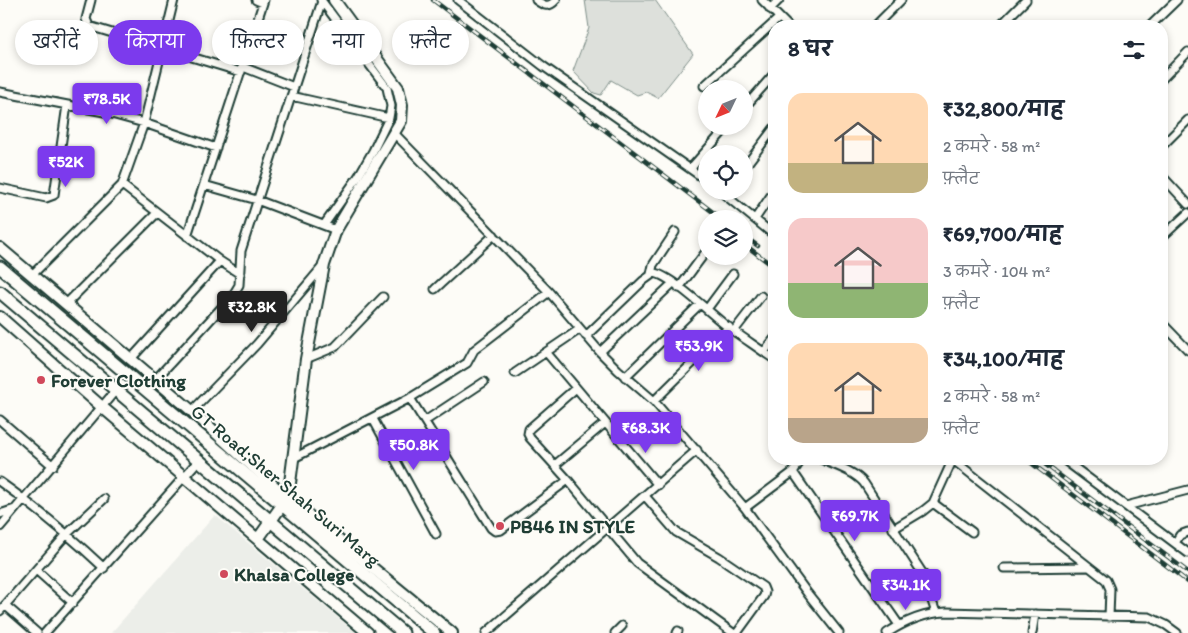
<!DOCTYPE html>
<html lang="hi">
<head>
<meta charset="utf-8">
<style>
	body { margin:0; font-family:Itim,"Playpen Sans Deva",sans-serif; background:#f2f2f3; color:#1f2937; height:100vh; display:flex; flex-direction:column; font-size:19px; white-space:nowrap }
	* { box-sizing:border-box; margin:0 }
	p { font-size:16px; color:#747a83 }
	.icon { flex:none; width:28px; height:28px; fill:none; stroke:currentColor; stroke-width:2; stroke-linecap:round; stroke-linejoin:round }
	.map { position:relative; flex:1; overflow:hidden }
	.details { position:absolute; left:768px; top:20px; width:400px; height:445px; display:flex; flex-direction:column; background:#fff; border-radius:20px; box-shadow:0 2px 8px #0003 }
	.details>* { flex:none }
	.hud { position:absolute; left:15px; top:20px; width:475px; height:45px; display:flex; gap:10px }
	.needle { width:32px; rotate:227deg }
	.tools { position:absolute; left:698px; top:80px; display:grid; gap:10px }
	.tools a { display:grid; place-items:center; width:55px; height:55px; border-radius:50%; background:#fff; box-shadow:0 2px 8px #0003; font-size:25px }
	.price { position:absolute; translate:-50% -42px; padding:0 11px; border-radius:5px; background:#7c3aed; color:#fff; font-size:16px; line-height:32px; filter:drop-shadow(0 1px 2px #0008) }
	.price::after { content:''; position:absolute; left:50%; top:30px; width:15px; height:11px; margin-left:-8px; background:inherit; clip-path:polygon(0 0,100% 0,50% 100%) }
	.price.active { background:#222; color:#fff }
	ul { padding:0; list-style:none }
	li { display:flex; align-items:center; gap:15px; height:125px; padding:0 20px }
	li span { display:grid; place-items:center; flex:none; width:140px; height:100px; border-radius:15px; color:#555 }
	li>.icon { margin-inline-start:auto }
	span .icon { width:60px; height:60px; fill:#fffc; stroke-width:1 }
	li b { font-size:21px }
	h2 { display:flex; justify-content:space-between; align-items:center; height:60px; padding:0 20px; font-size:21px }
	.tag { padding:0 18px; border-radius:22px; background:#fff; box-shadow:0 2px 8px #0003; font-size:18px; line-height:45px }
	.tag.active { background:#7c3aed; color:#fff }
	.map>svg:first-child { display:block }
</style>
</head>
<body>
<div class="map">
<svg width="1188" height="633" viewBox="0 0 1188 633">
	<rect width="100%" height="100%" fill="#fdfcf7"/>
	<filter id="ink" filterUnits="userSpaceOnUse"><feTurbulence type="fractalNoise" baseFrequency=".02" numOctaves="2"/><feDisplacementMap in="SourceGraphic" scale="10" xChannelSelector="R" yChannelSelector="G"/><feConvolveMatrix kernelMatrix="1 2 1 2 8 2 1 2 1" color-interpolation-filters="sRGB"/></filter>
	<g filter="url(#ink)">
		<!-- built -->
		<path fill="#eceee9" d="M215,515L356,633H111Z"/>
		<!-- green -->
		<path fill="#dde0db" stroke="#7e8e88" d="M585,0H655L693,54L658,98L646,92L637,95L611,80L601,95L594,93L573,71L589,28Z"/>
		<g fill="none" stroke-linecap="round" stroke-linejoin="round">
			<!-- street casing -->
			<g stroke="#1f3d34" stroke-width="11">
				<path id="street" d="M91,0L86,19L89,26L241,72
					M256,0L263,3
					M321,0L387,88L391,106L389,118L373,151L358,177L324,225
					M458,0L543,66L706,180
					M536,0C544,6 549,8 556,0
					M762,0L788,26
					M770,9L779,0
					M1006,20L1012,26
					M875,26L901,0
					M1000,26L1026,0
					M1150,26L1177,0
					M243,67L294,87
					M1161,80L1188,52
					M704,86L779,18
					M0,92L104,112L144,123L216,148
					M291,96L389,118
					M744,108L774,74
					M395,134L549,292L600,352L618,370L654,401L745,508L808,594L839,633
					M1161,147L1188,120
					M691,168L728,126
					M744,168L774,128
					M1161,175L1188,204
					M122,185L220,261L240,274
					M204,185L257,200L336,230
					M0,188L46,198L54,195L67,105
					M720,191L774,235
					M755,219L774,191
					M187,236L264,0
					M1161,238L1188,213
					M651,274L653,265L675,232
					M32,275L122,185L144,123L174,0
					M679,288L705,253
					M435,289L494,235
					M66,304L157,213
					M707,309L733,274
					M1161,322L1188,350
					M734,331L761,296
					M586,336L643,281L654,273C671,275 713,316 729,328C744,338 759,349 774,359
					M546,352L658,485
					M600,352L673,283
					M764,352L774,339
					M306,359L335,347L383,297
					M130,360L220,261
					M515,373L580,329
					M625,377L700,304
					M155,380L233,295L239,285L241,251L322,1
					M576,388L529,429L528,434L530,438L568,480L637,563L733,633
					M410,398L491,528L495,531L501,530L568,480
					M654,401L729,327
					M192,411L257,344L323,266
					M373,419L436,534
					M0,420L53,466
					M425,421L484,382
					M294,458L410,398L467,363L474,350L549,292
					M821,459C836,466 854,471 864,483L923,574L936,613
					M952,459L1106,580L1110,589L1109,617
					M1063,459L1188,553
					M555,465L605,423
					M793,472L899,625
					M0,482C37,508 71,537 104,568
					M645,496L676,532L719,557L763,587L765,592L764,596L737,633
					M933,503L972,532
					M1126,506L1188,490
					M745,508L793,472L802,459
					M0,514L15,509
					M0,527L116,390
					M893,529L923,511L933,503L953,459
					M1175,543L1180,535L1188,532
					M1004,568L1088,567
					M36,570L73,603
					M5,605L37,633
					M0,611L67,534L104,499
					M45,633L199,460
					M486,633L697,450
					M615,633L622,626
					M677,633L678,631
					M887,633C904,622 926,613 946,612L1149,617L1166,625L1177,633
					M1032,633L1035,614"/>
			</g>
			<!-- secondary casing -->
			<g stroke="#1f3d34" stroke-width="14">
				<path id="secondary" d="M0,248L192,411L286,497L452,633
					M0,317L102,407L368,633
					M258,539L282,505L290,483L306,359L324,265L336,230L401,121L402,105L398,88L334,0"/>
			</g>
			<!-- primary casing -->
			<g stroke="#1f3d34" stroke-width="15">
				<path id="primary" d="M0,267L434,633
					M0,292L403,633"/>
			</g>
			<!-- street -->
			<use href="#street" stroke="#fdfcf7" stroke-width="7"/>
			<!-- secondary -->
			<use href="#secondary" stroke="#fdfcf7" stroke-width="10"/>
			<!-- primary -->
			<use href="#primary" stroke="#fdfcf7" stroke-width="11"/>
			<!-- rail casing -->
			<g stroke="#1f3d34" stroke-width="4.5">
				<path id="rail" d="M433,0L722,219
					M744,236L758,246
					M744,244L774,267
					M1026,459L1188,582
					M1038,459L1188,572"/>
			</g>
			<!-- rail -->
			<use href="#rail" stroke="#fdfcf7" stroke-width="2.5" stroke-dasharray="8" stroke-linecap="butt"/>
		</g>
	</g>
	<!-- markers -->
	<g fill="#d1495b" stroke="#fdfcf7" stroke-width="2">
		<circle cx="41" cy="380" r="5"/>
		<circle cx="500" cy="526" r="5"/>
		<circle cx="224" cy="574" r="5"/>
	</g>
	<g text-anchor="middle" stroke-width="4" stroke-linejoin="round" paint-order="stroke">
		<!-- poi labels -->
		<g font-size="19" font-weight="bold" fill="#1f3d34" stroke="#fdfcf7" text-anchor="start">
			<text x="51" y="387">Forever Clothing</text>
			<text x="510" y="533">PB46 IN STYLE</text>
			<text x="234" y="581">Khalsa College</text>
		</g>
		<!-- street labels -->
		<g font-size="19" fill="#1f3d34" stroke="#fdfcf7">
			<text transform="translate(286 485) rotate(40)" y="7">GT Road;Sher Shah Suri Marg</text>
		</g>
	</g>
</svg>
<div class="tools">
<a><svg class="needle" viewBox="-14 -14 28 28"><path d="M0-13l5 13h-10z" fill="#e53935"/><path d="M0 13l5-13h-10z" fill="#747a83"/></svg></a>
<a><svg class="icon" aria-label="locate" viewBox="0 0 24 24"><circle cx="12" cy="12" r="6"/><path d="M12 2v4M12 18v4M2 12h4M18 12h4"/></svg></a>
<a><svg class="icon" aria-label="layers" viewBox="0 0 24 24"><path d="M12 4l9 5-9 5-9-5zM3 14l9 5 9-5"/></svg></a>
</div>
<b class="price" style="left:107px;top:125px">₹78.5K</b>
<b class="price" style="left:66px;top:188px">₹52K</b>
<b class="price active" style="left:252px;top:333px">₹32.8K</b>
<b class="price" style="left:699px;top:372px">₹53.9K</b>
<b class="price" style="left:646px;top:454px">₹68.3K</b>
<b class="price" style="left:414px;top:471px">₹50.8K</b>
<b class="price" style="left:855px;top:542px">₹69.7K</b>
<b class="price" style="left:906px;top:611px">₹34.1K</b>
<div class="hud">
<a class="tag">खरीदें</a>
<a class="tag active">किराया</a>
<a class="tag">फ़िल्टर</a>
<a class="tag">नया</a>
<a class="tag">फ़्लैट</a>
</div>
<section class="details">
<h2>8 घर<svg class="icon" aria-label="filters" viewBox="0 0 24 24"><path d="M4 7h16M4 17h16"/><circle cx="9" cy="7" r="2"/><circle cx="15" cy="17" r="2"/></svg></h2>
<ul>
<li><span style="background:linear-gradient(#ffd9b3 70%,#c2b280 0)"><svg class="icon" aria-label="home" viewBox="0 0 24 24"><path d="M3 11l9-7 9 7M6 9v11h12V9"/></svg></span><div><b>₹32,800/माह</b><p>2 कमरे · 58 m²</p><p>फ़्लैट</p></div></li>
<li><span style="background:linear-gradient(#f6c9c9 65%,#8fb573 0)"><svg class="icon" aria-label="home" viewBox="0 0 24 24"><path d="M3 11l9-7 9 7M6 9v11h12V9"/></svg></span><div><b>₹69,700/माह</b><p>3 कमरे · 104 m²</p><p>फ़्लैट</p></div></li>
<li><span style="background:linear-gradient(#ffd9b3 75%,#b9a48a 0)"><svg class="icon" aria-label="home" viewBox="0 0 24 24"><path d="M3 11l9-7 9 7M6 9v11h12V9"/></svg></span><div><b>₹34,100/माह</b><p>2 कमरे · 58 m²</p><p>फ़्लैट</p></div></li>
</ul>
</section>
</div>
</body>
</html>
